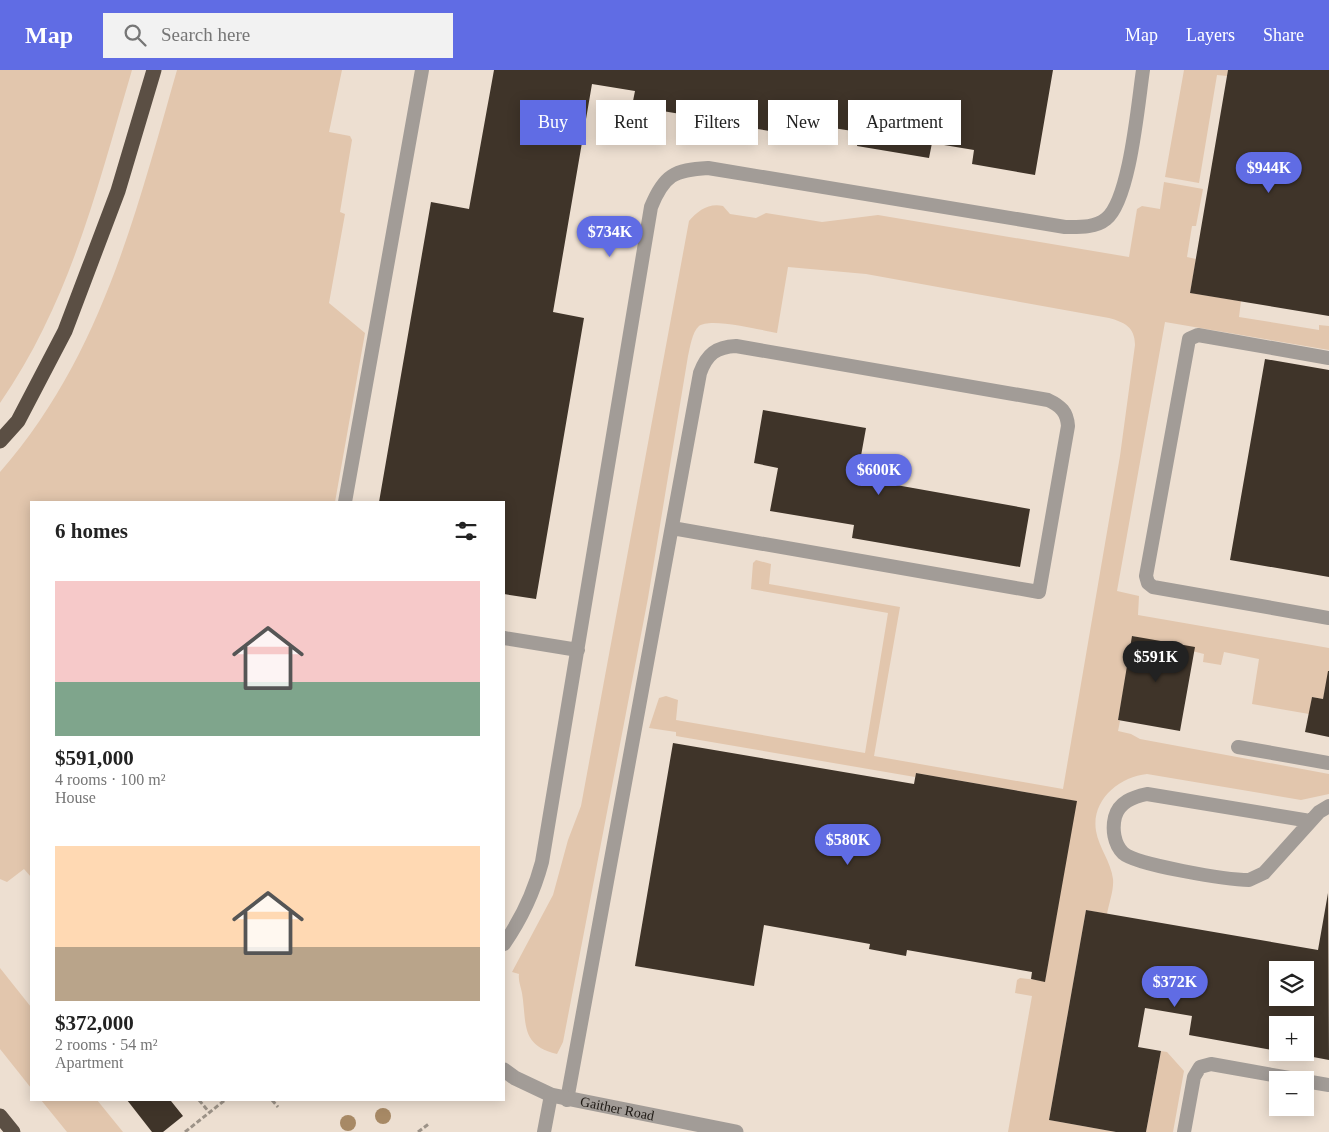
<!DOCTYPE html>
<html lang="en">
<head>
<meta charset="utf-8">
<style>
	body { margin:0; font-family:"Times New Roman",serif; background:#f2f2f2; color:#222; height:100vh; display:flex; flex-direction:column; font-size:19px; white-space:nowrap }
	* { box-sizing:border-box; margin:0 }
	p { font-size:16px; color:#767676 }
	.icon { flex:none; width:28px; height:28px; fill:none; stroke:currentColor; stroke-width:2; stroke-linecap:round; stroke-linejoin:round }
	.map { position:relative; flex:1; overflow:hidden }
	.details { position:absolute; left:30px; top:431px; width:475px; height:600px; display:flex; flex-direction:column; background:#fff; border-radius:0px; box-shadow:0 2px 12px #0003 }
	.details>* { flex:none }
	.guide { position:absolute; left:520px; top:30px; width:475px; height:45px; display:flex; gap:10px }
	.controls { position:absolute; left:1269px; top:891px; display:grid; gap:10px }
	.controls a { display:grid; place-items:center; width:45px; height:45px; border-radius:0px; background:#fff; box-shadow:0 2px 12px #0003; font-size:25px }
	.price { position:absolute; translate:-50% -42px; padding:0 11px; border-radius:18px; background:#606ce4; color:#fff; font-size:16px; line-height:32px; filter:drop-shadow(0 1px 2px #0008) }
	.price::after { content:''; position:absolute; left:50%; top:30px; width:15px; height:11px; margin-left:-8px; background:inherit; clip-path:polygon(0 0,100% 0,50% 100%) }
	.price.on { background:#222; color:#fff }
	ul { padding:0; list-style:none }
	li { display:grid; align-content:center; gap:10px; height:265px; padding:0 25px }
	li span { display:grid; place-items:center; height:155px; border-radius:0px; color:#555 }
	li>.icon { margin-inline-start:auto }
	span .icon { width:90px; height:90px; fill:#fffc; stroke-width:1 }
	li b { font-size:21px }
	h2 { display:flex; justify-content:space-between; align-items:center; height:60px; padding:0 25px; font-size:21px }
	.pill { padding:0 18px; border-radius:0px; background:#fff; box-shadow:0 2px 12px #0003; font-size:18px; line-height:45px }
	.pill.on { background:#606ce4; color:#fff }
	header { display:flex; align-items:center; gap:30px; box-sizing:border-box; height:70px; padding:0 25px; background:#606ce4; color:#fff }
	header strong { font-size:24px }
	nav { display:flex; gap:28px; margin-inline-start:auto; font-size:18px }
	.search { width:350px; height:45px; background:#f2f2f2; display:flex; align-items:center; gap:12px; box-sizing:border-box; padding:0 18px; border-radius:0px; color:#767676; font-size:19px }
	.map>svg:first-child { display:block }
</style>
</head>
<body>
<header>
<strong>Map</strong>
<div class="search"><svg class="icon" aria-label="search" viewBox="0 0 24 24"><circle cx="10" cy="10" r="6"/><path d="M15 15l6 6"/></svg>Search here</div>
<nav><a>Map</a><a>Layers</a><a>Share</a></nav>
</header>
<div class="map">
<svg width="1329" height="1062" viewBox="0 0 1329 1062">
	<rect width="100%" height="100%" fill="#eddfd1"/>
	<!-- green -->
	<path fill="#e2c6ad" d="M0,0H132C97,118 71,230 0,333Z
		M177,0H342L329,62L350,66L352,70L340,142L345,144L329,233L365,263L335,432H31V807L24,799L7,812L0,809V402C101,287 136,143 177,0Z
		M1184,0H1228L1227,6L1217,5L1199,113L1165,107Z
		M1164,112L1203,119L1196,156H1192L1187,187L1196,189L1190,223L1241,231L1239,247L1319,260V255L1329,256V280L1165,252L1117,521L1139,526L1138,545L1329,578V602L1323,629L1312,627L1309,644L1252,634L1259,589L1224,582L1221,595L1203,592L1204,584L1133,566L1118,650L1120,651L1118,661L1131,664L1140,669L1329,704V724L1301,730L1147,704C1119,707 1091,730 1096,761C1099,778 1111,792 1113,809C1114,820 1109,833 1107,844L1086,840L1049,1050L1116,1062H1008L1032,926L1015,923L1017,910L1020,908L1045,911L1076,731L916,703L915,707L676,666V662L649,658L659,628L666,626L678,630L676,650L865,683L888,543L751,519L753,493L756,490L771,494L769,514L900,537L874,686L1063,719L1120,386L1135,275C1135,257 1124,252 1109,248L866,204L788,197L777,263C761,260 710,247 699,256C692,262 690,278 688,286L648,528L563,972L557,984C520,975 527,954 522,923C521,917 518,911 519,904L512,902L553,825L568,770L581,736L689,151C698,141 708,133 723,136L730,144L756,148L766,143L822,152L878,145L1129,187L1137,139L1142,136L1160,139Z
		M0,898L31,937V1018L0,979Z
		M1161,981L1167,982L1184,1001L1173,1062H1146Z
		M41,1030H97L123,1062H67Z"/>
	<!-- building -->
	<path fill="#3f3429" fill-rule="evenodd" d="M494,0H1053L1035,105L972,94L974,80L932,73L929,88L857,76L859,62L820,56L818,69L745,57L747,41L707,34L705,48L632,36L635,21L592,14L553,242L584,248L536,529L504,524V432H379L431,132L469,139Z
		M1228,0H1329V246L1190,223Z
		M1265,289L1329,300V507L1230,490Z
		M763,340L866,358L857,408L1030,439L1020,497L852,468L854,455L770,441L778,398L754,393Z
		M1132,566L1195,577L1180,661L1118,650Z
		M1328,601H1329V667L1305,662L1312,627L1323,629Z
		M673,673L914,714L916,703L1077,731L1045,912L1031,909L1032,902L907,880L906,886L869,879L870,874L764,855L754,916L635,896Z
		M1328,823L1329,990L1292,983L1305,982V955H1278V981L1189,965L1192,946L1145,938L1138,977L1161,981L1146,1062H1116L1049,1050L1086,840L1318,880ZM1278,900H1305V928H1278Z
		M127,1030H173L171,1031L183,1046L163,1062H152Z"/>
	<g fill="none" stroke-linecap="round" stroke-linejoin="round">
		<!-- path -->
		<path stroke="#9c9287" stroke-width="3" stroke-dasharray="5 2.5" stroke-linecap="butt" d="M199,1030L209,1042
			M272,1030L278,1037
			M185,1062L225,1030
			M418,1062L430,1053"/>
		<!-- lane -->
		<path stroke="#a29c97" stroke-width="14" d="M1329,288L1198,265L1189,269L1146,506L1148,513L1153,517L1329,548
			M345,432L422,0
			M504,568L578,580
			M1238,677L1329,693
			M1310,751L1147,724C1133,727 1119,732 1115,747C1112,759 1114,774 1123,783C1136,795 1228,810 1249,810L1264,803L1319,742L1329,736
			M504,874C522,848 534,822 542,792L651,137C664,105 674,100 708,98L1065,157C1079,157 1095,158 1106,149C1130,130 1138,33 1143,0
			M1305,1011L1329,1015
			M567,1030L700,303C707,284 716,277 736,276L1048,330C1061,336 1067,342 1068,356L1039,522L672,458
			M544,1062L551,1025
			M1184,1062L1194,1007L1200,997L1211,994L1301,1010"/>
		<!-- street -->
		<path stroke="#a29c97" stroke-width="15" id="s1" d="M504,1000L515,1008L551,1025L736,1062"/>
		<!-- highway -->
		<path stroke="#5b4f44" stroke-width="15" d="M0,371L18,351L65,261L118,121L154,0
			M0,1046L13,1062"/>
	</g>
	<!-- trees -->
	<g fill="#a78965">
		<circle cx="383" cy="1046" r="8"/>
		<circle cx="348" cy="1053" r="8"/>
	</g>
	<g text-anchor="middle" stroke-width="5" stroke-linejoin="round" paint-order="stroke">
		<!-- street labels -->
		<g font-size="14" fill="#1e1914" stroke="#eddfd1">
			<text dy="5" stroke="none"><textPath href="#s1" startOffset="121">Gaither Road</textPath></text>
		</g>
	</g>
</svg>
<div class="controls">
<a><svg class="icon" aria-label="layers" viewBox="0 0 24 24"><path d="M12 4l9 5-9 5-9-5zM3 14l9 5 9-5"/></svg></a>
<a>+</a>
<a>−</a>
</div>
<b class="price" style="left:1269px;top:124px">$944K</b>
<b class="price" style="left:610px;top:188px">$734K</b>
<b class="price" style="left:879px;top:426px">$600K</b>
<b class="price on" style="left:1156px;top:613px">$591K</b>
<b class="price" style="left:848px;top:796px">$580K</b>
<b class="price" style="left:1175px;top:938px">$372K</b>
<div class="guide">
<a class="pill on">Buy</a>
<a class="pill">Rent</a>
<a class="pill">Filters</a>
<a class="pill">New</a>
<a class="pill">Apartment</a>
</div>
<section class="details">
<h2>6 homes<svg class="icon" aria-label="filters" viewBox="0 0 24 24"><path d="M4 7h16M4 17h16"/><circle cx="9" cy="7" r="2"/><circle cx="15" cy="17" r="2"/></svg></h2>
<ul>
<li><span style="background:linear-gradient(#f6c9c9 65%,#7fa58c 0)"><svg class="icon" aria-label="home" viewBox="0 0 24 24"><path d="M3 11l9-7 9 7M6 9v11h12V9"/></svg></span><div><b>$591,000</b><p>4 rooms · 100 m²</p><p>House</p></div></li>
<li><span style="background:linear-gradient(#ffd9b3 65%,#b9a48a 0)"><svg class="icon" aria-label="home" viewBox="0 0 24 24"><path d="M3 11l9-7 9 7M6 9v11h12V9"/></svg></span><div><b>$372,000</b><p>2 rooms · 54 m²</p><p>Apartment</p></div></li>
</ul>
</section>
</div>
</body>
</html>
